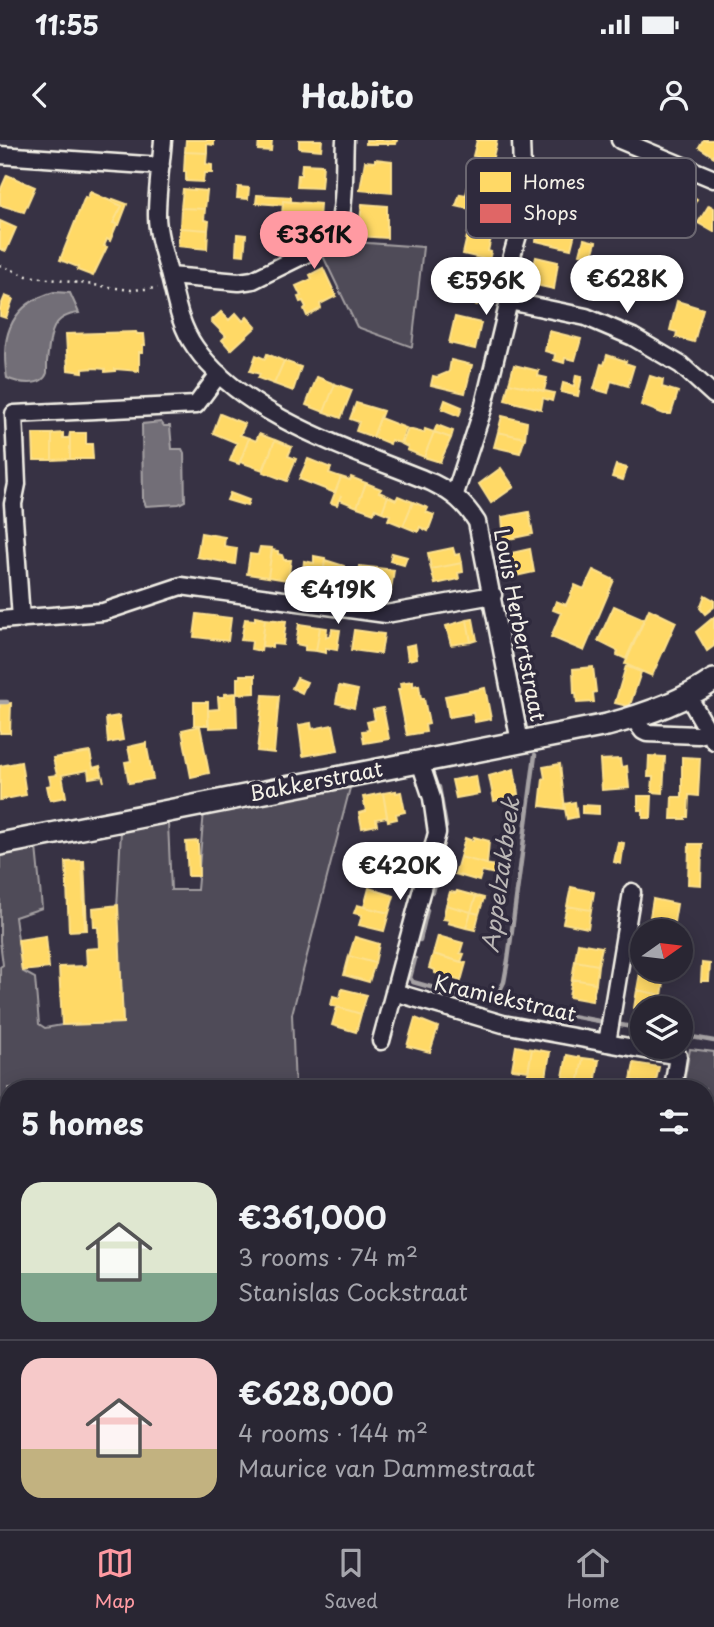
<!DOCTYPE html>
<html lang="en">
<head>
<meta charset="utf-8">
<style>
	body { margin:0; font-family:"Playpen Sans",sans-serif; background:#312e3b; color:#f1f3f6; height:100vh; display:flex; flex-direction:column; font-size:26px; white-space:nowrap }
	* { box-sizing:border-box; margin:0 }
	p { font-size:23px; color:#a5a5ac }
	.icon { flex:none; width:38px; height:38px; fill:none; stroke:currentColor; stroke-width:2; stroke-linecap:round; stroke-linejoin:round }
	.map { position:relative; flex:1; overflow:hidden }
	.sheet { position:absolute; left:0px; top:940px; width:714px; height:450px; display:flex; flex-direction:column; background:#292633; border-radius:28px 28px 0 0; box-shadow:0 4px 18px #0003,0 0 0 2px #45434e }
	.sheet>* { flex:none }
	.needle { width:46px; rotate:76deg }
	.tools { position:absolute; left:630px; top:779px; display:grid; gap:14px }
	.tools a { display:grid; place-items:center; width:63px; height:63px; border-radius:50%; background:#292633; box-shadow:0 4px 18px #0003,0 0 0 2px #45434e; font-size:35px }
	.price { position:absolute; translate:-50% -60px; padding:0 16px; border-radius:24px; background:#fff; color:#222; font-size:23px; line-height:46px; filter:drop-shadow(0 2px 4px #0008) }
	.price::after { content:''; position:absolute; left:50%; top:42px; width:21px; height:16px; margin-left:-10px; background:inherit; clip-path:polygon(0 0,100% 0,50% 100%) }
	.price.on { background:#ff9aa2; color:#111 }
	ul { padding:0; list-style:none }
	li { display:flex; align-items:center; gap:21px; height:175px; padding:0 21px }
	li+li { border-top:2px solid #45434e }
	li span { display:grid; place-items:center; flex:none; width:196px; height:140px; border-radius:21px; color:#555 }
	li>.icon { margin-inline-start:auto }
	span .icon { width:84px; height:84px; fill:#fffc; stroke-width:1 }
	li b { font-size:30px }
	h2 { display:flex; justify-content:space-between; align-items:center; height:84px; padding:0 21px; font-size:30px }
	.status { display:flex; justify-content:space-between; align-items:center; height:49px; padding:0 35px; background:#292633; direction:ltr }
	.status svg { height:19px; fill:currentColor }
	header { display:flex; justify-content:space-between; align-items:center; height:91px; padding:0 21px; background:#292633; font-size:32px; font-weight:700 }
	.menu { display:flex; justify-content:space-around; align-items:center; height:98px; border-top:2px solid #45434e; background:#292633; font-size:19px; color:#a5a5ac }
	.menu a { display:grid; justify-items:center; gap:4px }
	.menu .on { color:#ff9aa2 }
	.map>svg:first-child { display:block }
</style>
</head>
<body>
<div class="status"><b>11:55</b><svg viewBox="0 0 49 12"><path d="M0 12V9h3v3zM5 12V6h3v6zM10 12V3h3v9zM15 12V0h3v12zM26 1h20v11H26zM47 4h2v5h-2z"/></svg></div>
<header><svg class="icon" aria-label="back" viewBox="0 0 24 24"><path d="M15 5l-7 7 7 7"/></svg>Habito<svg class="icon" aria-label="person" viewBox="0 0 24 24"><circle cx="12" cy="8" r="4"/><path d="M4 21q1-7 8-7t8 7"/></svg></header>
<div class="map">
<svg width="714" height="1389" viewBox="0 0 714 1389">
	<rect width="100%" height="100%" fill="#373244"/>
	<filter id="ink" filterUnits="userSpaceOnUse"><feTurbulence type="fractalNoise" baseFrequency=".0143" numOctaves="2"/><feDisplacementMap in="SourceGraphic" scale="14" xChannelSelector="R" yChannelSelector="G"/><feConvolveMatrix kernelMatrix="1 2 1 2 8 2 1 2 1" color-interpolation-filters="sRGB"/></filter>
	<g filter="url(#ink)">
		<!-- green -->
		<path fill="#504b59" stroke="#a29ea0" stroke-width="2" d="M340,101L423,107L412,207L357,187L323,116Z
			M351,644L292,874L295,948H164L163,947L9,948V1100L0,1101V827L3,825L0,801V714L36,707L42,768L15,777L22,831L35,838L39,884L45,888L62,885L123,883L117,769L121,690L168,683L171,750H197L204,671Z
			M690,909L714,912V994L705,992V948H683Z"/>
		<!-- water -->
		<path fill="#726e77" stroke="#a6a2a4" stroke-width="2" d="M54,152L70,153L79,173C49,176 50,198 47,222C47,224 47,233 47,233C42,248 17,243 7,238C0,197 11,164 54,152Z
			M161,282L164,286H170L172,309H182L184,313L185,361L179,364L146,366L143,359L142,284Z"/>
		<!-- homes -->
		<path fill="#ffd966" stroke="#fce08d" stroke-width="2" d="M186,0H214V5L207,4V13L185,12Z
			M259,0H272L271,11L258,10Z
			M299,0H322L321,10L299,8Z
			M366,0H397L396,4H366Z
			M477,0H497L492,21L473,16Z
			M703,0H714V17L699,7Z
			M185,12L207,13L206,24L212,25V33H204L203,42L186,41V32H184Z
			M375,19L392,21V53L360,50L365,21L375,22Z
			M302,24L323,25L321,48L297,47L298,35H301Z
			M7,35L35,47L24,72L0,65V51Z
			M470,37L494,42L488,60L493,62L490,74L456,66L460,54L466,55Z
			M674,44L697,59L682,85L657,69Z
			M238,47L249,48L248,59L237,58Z
			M183,49L207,51L205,69L181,68Z
			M90,52L122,66L113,83L117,84L110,101L107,99L104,106L107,107L93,136L77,130L78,127L60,120L85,57L88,58Z
			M257,55L291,57V62L283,61V65L256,63Z
			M113,59L127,64L119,85L113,83L122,66L112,62Z
			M283,61L320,64L319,80L306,79L311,89L289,99L285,92L281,91Z
			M362,64L387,66V98L358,96Z
			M709,65L714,68V92L698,83Z
			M181,68L205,69L204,80L209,81L208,90L180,88Z
			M543,70L565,75L562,90L575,93L571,109L536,101Z
			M0,81L16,88L6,111L0,109Z
			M470,83L493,89L488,111L491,112L489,120L463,114Z
			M180,88L208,90L207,109L178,106Z
			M237,94L246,95L244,115L236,114Z
			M584,99L596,102L592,116L580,114Z
			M536,117L558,122L554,149L526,143L528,133L532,134Z
			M323,128L336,156L320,164L321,168L307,176L304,169L306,167L303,161L300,162L298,157L301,156L296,146L312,139L310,135Z
			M462,128L485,134L477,165L457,160L463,138H459Z
			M5,156L13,159L6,178L0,176V168Z
			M677,161L703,169L694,202L676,197L677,192L670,190Z
			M221,172L229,180L236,173L243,181L247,177L256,187L231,210L222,200L226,196L211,181Z
			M455,177L481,183L475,209L449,203Z
			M549,191L581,199L575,220L565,218L564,223L554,220L555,214L545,211Z
			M136,192L137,194H144L145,205H143V212H139V231L115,229V231L105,232V229L95,228L83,229V232L68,230L66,194Z
			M267,214L284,221L274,244L258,238L260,234L250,231L256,215L265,219Z
			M607,215L626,221L625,223L634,226L628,246L611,241L608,253L594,249L601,224L604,225Z
			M451,220L472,225L465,253L431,245L433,236L437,237L449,232Z
			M284,221L301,227L293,251L274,244Z
			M514,225L539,231L538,236L547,238L544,251L509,243Z
			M576,235L582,236L578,256L561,252L563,243L574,246Z
			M650,236L663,240L662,247L678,252L671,274H664L641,265Z
			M317,237L335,244L324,272L306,265Z
			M509,243L554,253L552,261L543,258L541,269L505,260Z
			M335,244L352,250L341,278L324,272Z
			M445,260L462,267L459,276L442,269Z
			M356,263L383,271L373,297L356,291L359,282L350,279Z
			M220,274L245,284L240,295L249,298L239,324L230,321L237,303L213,293Z
			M502,276L527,282L525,298L498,292Z
			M380,278L406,288L400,303L391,300L390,304L373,297Z
			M437,285L453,291L451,298L434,292Z
			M408,289L424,293L425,289L434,292L424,317L407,310L408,307L402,304Z
			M434,292L451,298L440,322L424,317Z
			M498,292L525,298L520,313L494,307Z
			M63,293V298H69L70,293V319L52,320V294Z
			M70,293H86V304H92L93,319H70Z
			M33,294H52V320H34Z
			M259,294L275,300L263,330L240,322L249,298L256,301Z
			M275,300L292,307L288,316L296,319L287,341L263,332Z
			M308,319L331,328L329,333L341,337L335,353L299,339Z
			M616,325L627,328L623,340L612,337Z
			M501,328L514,347L491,363L479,344Z
			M341,337L350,340L351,337L366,343L357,367L340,360L341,355L337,365L331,363Z
			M366,343L381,349L379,352L388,356L382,372L375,369L374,373L357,367Z
			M230,353L249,360L247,366L227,360Z
			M388,356L396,360L398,356L413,362L403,386L388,380L390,375L382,372Z
			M413,362L428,368L426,372L434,375L428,391L420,387L418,392L403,386Z
			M529,372L533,394L504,400L502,377Z
			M201,393L225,397L224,406L237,408L235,424L197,417Z
			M260,407L272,408L268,437L247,434L250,414L258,415Z
			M453,408L455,415L460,414L462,423L431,429L428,413Z
			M530,409L534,432L511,437L507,414Z
			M272,410L278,411V414L282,415L284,420H291L288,440L268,437Z
			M392,413L407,417L404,425L390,421Z
			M314,416L325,418L322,445L302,443L304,421L314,423Z
			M325,420L344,426L341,448L322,445Z
			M462,423L463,432L458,433L459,439L435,444L431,429Z
			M359,426L394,430L390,456L368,452V454L356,452Z
			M593,430L614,440L584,511L551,497L561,473L553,470L556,461L566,465L575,445L584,449Z
			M705,455L714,460V467L705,474L700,468Z
			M614,466L644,479L626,519L617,515L618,511L598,501Z
			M649,469L676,482L652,536L625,524Z
			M197,474L231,478L228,501L194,497Z
			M255,477L265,479L261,511L251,509L252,501L241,500L245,479L255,480Z
			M714,477V506L707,511L696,492Z
			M265,479L286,481L283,505L272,504V507L262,506Z
			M473,479L477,500L471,502L467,480Z
			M467,480L471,502L451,505L446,486Z
			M299,484L320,487L316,511L305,510V506L296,504Z
			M320,487L327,488L326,497L331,495L332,489L340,490L337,510L326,508V513L316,511Z
			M354,490L384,494L381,514L351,510Z
			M415,504L417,518L408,520L406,506Z
			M626,526L641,532L630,565L627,566L615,563Z
			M593,527L596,552L593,553L594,562L577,563L576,553H574L573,529Z
			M240,535H255V553L237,554V538H240Z
			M297,538L307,542L302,553L292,548Z
			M413,541V546L419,545L421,559H424L429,584L425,585L426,592L407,595L398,549H401L400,543Z
			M339,546L358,550L354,568L336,563Z
			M485,548L491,579L475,582L473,573L449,577L445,556Z
			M236,553L237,587L209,588L208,570L219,569L218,557H224V554Z
			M263,555L279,556L274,613L257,611Z
			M194,562H208V585H194Z
			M11,563L10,593H0V564Z
			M383,568L389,599L364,603L362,591L369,590L367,582L375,580L373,570Z
			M119,576L123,600L108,603L106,578Z
			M311,583L312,589L333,585L338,610L303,616L299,585Z
			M200,586L209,633L191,637L182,590Z
			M146,603L153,639L129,643L125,622L131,621L128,607Z
			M90,612L93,628L100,626L104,642L102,636L89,638L88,630L62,635L66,657L50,660L47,646L51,645L49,636L57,635L53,618Z
			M649,616L665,617L663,653L652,652L653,637H648Z
			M682,617L700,618L698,656L689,655L688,677H685V679H671L672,657H682Z
			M620,619L621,627L627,626L629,648L602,650L600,620Z
			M21,622L26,655L0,660V626Z
			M560,624L565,669L540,666L543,639L545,638L543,627Z
			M514,629L518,654L494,661L489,636Z
			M476,636L479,654L456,658L452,640Z
			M396,651V653L401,652L405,672L396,674L397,679L388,681L383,653Z
			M383,653L387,677L376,679L377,685L362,688L359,673L366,671L363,657Z
			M638,656H652L651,678H643V670H638Z
			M575,662L577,677L567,679L564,664Z
			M582,665L599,666V674L582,673Z
			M474,697L489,701L487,724L460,717L465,698L473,701Z
			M198,701L199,736H188L186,702Z
			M618,702L624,703L621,724L614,722Z
			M689,704H702L701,745L688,744Z
			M386,709L404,714L401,722L384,717Z
			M384,717L403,723L398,743L374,736L378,723L382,724Z
			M460,717L502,728L500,735L482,731L479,741L455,734Z
			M82,721L85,790L69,791L66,722Z
			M82,721H84L87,790H85Z
			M571,747L594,752L591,770L567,766Z
			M369,748L394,756L389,773L364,767Z
			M457,751L476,756L471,772L446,765L450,752L456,753Z
			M476,756L484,758L479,774L471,772Z
			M653,759L677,764L674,782L650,777Z
			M118,765L123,883L62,885L59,827L87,826L86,809L99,808L98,787H94L93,768Z
			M357,765L389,773L384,791L359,785L362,775L354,773Z
			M446,765L471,772L466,788L448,783L449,780L443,779Z
			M567,766L591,770L588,788L563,783Z
			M471,772L479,774L475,790L466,788Z
			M650,777L674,782L673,791H648Z
			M46,796L49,828L22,831L18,800Z
			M438,796L463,803L460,813L464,814L461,822L433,814Z
			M355,797L379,804L375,823L349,816Z
			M578,803L602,807L598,825L575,821Z
			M433,814L466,823L461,841L435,833V830L429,828Z
			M349,816L375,823L369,842L344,835Z
			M575,821L598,825L596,843L572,839Z
			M702,823L710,824L709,841H701Z
			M642,826V830H667L665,837L640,833Z
			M640,833L665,837L662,855L637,850Z
			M572,839L596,843L592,861L569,857Z
			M342,849L367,855L361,874L331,865L333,856L340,858Z
			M637,850L662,855L660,868H634Z
			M337,867L361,874L356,892L332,885Z
			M415,878L438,887L430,912L407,906Z
			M516,906L532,909L528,931L512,929Z
			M532,909L550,912L546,937L534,935L533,941L527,940Z
			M567,915L583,918L578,945L569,943L570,939L563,937Z
			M583,918L599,920L595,944L588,942V946L578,945Z
			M634,923L659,927L655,945L631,940Z
			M631,940L655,945V948H629Z
			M0,1140H9V1199H4L0,1171Z
			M705,1145H713L711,1169L705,1168Z
			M0,1272H9V1295H0Z"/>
		<!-- shops -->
		<path fill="#e06666" stroke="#e6908d" stroke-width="2" d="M714,1363V1389H635L634,1381H705V1364Z"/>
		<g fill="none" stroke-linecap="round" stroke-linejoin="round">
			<!-- stream -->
			<path stroke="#a6a2a4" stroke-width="4.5" d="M0,562H7
				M439,647L446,687
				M433,752L441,722
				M420,800L427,770
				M415,819L410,838L413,842L469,858
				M496,858L504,842L508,820L535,615
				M511,865L599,881
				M621,885L642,889
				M681,895L714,901"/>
			<!-- lane casing -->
			<g stroke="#f4f1e8" stroke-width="13">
				<path id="lane" d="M705,1356L714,1355
					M619,1381L620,1389"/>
			</g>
			<!-- street casing -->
			<g stroke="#f4f1e8" stroke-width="21">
				<path id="street" d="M163,0C161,25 157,50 157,75C157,96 165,116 170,137C176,161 180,186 195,207C244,278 356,311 433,343C453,353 465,363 477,382L520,602
					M620,0L714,39
					M0,15L161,26
					M170,136L239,142L253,140L330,102C348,80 343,29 345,0
					M509,161L586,177L633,197L681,225L714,255
					M455,354L483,269L509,161L507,133L520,88L523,60L521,0
					M21,479L13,364L17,344L14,274L196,265L219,234
					M0,480L103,472L181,446L386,474L493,455
					M688,556L714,601
					M633,578L643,591L647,593L698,595L714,592
					M394,852L503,884L678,916L673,948
					M381,901L437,693L432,658L420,622
					M607,903L632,752
					M705,1204L714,1203
					M0,1212H9"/>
			</g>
			<!-- secondary casing -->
			<g stroke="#f4f1e8" stroke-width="26">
				<path id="secondary" d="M0,704L607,585C645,575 682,562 714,540"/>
			</g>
			<!-- path -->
			<path stroke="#f4f1e8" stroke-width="2.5" stroke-dasharray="2 5" stroke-linecap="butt" d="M0,125L27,136L131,150L158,148"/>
			<!-- lane -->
			<use href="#lane" stroke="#2f2a3d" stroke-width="8"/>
			<!-- street -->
			<use href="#street" stroke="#2f2a3d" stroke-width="16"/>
			<!-- secondary -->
			<use href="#secondary" stroke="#2f2a3d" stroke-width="21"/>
		</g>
	</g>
	<g text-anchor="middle" stroke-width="7" stroke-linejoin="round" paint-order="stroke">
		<!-- street labels -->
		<g font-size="21" fill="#f4f1e8" stroke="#2f2a3d">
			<text transform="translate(519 485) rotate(79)" y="7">Louis Herbertstraat</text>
			<text transform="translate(316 642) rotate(-11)" y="7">Bakkerstraat</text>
			<text transform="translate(505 859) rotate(13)" y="7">Kramiekstraat</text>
		</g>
		<!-- water labels -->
		<g font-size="23" font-style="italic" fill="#bab6b5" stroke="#2f2a3d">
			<text transform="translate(501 735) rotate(-82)" y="8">Appelzakbeek</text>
		</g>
	</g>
	<!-- legend -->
	<rect x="466" y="18" width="230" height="80" rx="10" fill="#2f2a3d" stroke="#6a6670" stroke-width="2"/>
	<rect x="480" y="32" width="31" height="20" fill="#ffd966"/>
	<rect x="480" y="64" width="31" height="19" fill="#e06666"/>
	<g font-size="19" fill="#f4f1e8">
		<text x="523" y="49">Homes</text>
		<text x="523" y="80">Shops</text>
	</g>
</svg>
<div class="tools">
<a><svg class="needle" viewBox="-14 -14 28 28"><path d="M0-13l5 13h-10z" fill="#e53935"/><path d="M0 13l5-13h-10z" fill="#a5a5ac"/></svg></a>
<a><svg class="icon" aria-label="layers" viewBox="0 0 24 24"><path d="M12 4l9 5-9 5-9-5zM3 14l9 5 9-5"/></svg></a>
</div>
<b class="price on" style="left:314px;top:131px">€361K</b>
<b class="price" style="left:627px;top:175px">€628K</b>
<b class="price" style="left:486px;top:177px">€596K</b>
<b class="price" style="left:338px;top:486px">€419K</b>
<b class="price" style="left:400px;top:762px">€420K</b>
<section class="sheet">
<h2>5 homes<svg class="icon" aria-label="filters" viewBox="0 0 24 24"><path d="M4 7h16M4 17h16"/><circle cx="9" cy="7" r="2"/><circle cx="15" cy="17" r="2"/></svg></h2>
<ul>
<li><span style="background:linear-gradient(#dfe7d0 65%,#7fa58c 0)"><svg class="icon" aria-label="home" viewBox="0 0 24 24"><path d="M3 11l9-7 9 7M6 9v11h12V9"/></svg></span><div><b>€361,000</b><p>3 rooms · 74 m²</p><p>Stanislas Cockstraat</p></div></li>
<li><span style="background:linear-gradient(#f6c9c9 65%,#c2b280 0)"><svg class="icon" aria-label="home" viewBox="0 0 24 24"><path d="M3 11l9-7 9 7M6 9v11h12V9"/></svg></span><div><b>€628,000</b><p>4 rooms · 144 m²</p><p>Maurice van Dammestraat</p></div></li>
</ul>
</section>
</div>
<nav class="menu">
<a class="on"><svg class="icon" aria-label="map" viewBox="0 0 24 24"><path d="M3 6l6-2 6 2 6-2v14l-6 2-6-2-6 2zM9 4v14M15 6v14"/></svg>Map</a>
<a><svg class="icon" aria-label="saved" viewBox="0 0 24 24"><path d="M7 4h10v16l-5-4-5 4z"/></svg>Saved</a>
<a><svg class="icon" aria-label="home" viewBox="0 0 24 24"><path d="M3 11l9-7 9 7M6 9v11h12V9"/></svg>Home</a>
</nav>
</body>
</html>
